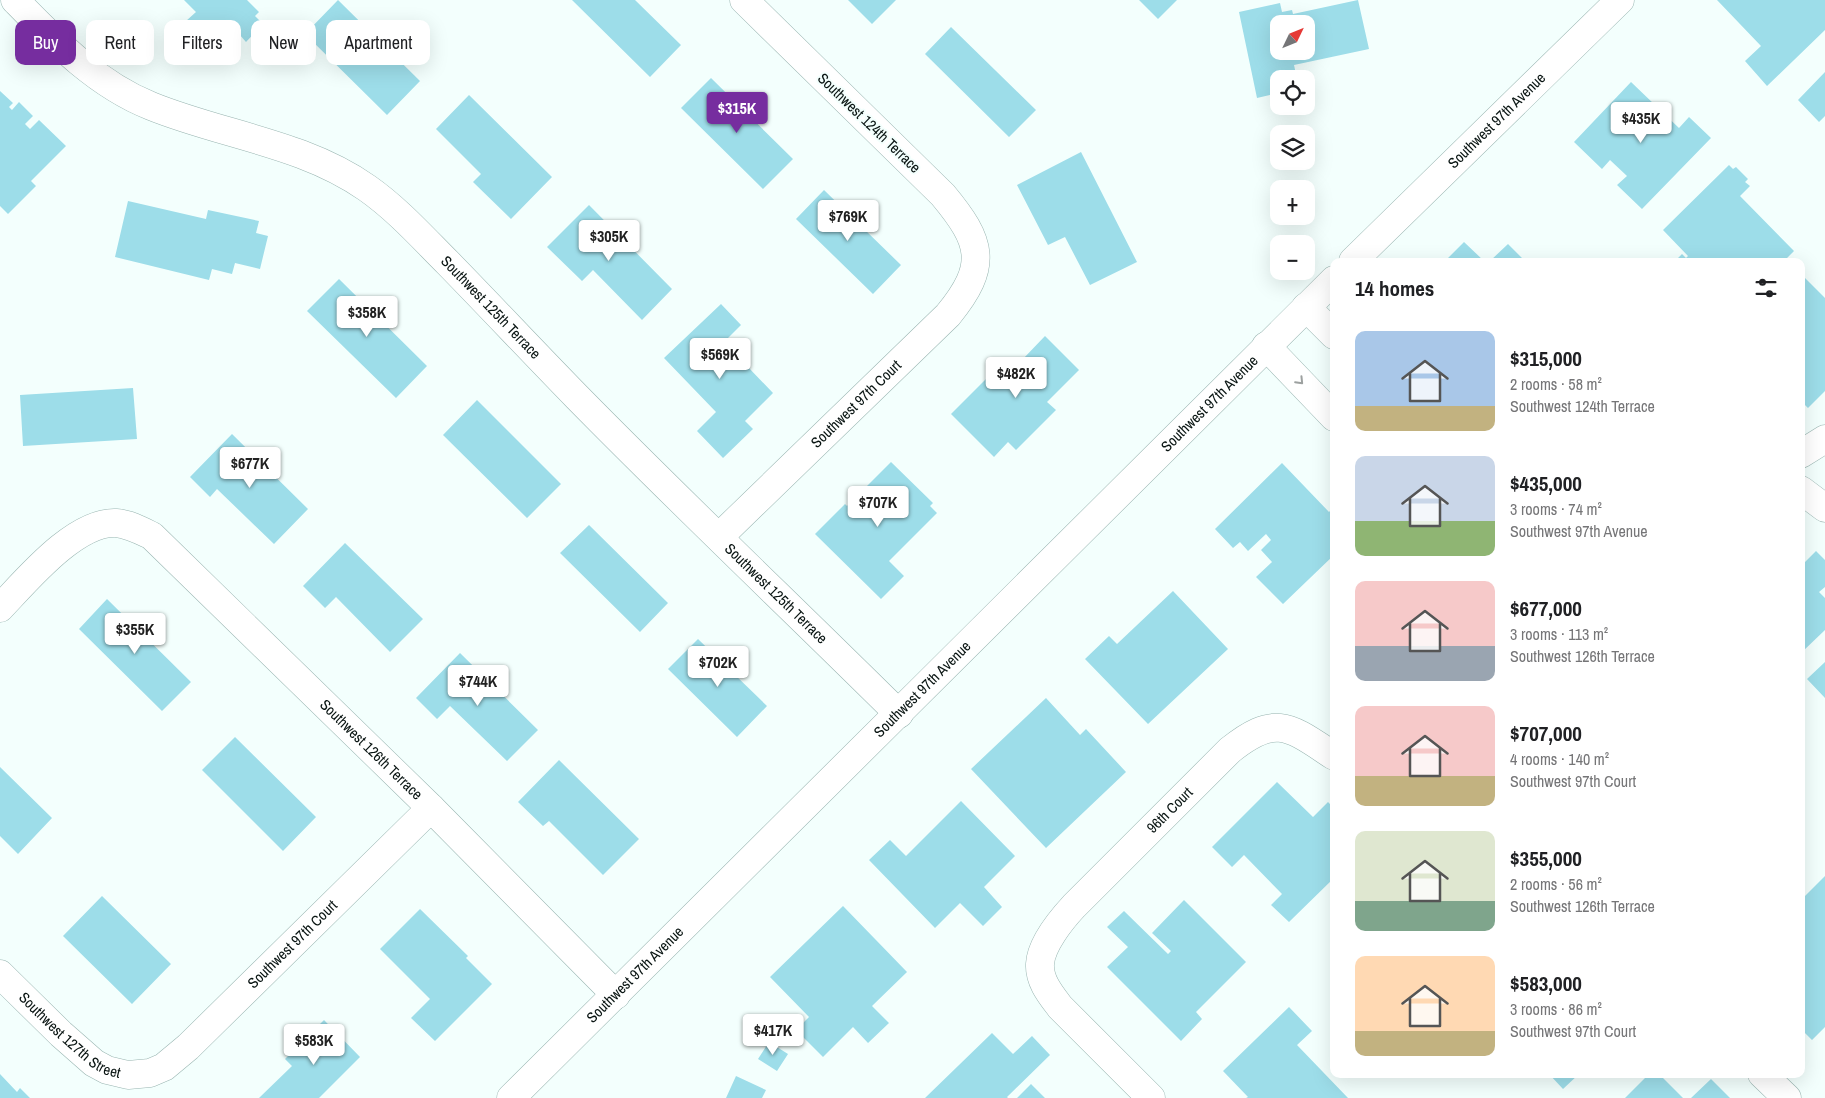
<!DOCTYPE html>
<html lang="en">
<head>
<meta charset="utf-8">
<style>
	body { margin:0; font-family:"Archivo Narrow",sans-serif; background:#f2f2f2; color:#202124; height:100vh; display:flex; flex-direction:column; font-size:19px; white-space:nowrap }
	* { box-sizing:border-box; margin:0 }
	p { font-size:16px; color:#757577 }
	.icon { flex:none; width:28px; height:28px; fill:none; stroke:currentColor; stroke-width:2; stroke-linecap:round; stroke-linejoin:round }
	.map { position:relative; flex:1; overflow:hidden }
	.details { position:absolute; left:1330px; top:258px; width:475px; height:820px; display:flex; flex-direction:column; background:#fff; border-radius:10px; box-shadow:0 5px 20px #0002 }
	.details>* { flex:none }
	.guide { position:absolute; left:15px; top:20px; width:475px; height:45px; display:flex; gap:10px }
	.needle { width:32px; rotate:47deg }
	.controls { position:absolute; left:1270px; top:15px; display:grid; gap:10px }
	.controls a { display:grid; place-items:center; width:45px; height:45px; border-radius:10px; background:#fff; box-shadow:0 5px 20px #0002; font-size:25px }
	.price { position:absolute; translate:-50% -42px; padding:0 11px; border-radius:5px; background:#fff; color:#222; font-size:16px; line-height:32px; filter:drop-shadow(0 1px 2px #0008) }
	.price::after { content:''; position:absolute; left:50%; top:30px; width:15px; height:11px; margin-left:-8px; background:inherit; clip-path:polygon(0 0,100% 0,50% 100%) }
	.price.selected { background:#762d9f; color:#fff }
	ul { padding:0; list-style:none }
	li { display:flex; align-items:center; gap:15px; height:125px; padding:0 25px }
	li span { display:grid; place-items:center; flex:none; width:140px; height:100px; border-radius:10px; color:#555 }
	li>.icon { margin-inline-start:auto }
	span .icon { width:60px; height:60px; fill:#fffc; stroke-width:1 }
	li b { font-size:21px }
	h2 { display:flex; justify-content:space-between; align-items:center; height:60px; padding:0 25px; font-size:21px }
	.pill { padding:0 18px; border-radius:10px; background:#fff; box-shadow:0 5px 20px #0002; font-size:18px; line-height:45px }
	.pill.selected { background:#762d9f; color:#fff }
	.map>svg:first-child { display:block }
</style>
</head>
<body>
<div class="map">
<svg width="1825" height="1098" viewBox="0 0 1825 1098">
	<rect width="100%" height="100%" fill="#f3fffd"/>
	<!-- building -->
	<path fill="#9ddde9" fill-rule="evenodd" d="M184,0H247L259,12L255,16L263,24L246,42L239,34L220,54L186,21L196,12Z
		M338,0L420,81L387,115L305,34Z
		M572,0H635L681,45L650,77Z
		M848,0H896L872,24Z
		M1139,0H1177L1158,19Z
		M1358,0L1369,49L1294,65L1297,79H1279V93L1257,98L1239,12L1280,3L1282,12L1292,10L1293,14ZM1279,24H1306V51H1279Z
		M1717,0H1825V30L1767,86L1745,61L1761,46Z
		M951,27L1036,110L1009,137L925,54Z
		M1825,72V116L1819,122L1798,100Z
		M711,78L793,159L763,189L681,108Z
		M1631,82L1679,128L1689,117L1711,138L1642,209L1617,185L1627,176L1610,160L1602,169L1574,142Z
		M0,91L13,103L9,107L12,110L19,102L33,116L25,124L30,129L39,120L66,146L31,181L36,186L8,214L0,206Z
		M469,95L552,177L511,219L473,182L481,174L436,129Z
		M1081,152L1137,262L1090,285L1065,237L1048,245L1017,185Z
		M1729,165L1733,169L1736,167L1748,179L1745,182L1750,186L1740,196L1794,251L1784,261H1675L1682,254L1686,258L1688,256L1663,230Z
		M824,190L901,265L873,294L796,219Z
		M128,201L206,219L208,210L259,221L256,233L268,236L260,269L235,263L232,274L212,269L209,280L115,257Z
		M589,205L672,289L642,320L593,270L582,281L547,247Z
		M1464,242L1484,261H1445Z
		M1508,244L1525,261H1490Z
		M1801,274L1825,298V391L1808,408L1801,401Z
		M339,279L427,366L396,398L307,311Z
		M721,304L741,325L724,342L773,393L745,421L753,429L723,458L697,431L716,412L664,358Z
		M1045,336L1079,370L1047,402L1056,410L1016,450L1008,442L994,457L951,414L992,373L1001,382Z
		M133,388L137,439L23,446L20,395Z
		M477,400L561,484L527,518L443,435Z
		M232,434L308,509L274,544L217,489L210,497L190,477Z
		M891,462L933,503L930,506L937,513L889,561L904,576L881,599L815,534L845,504L847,506Z
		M1282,463L1329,512L1334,507V555L1283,604L1256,577L1272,562L1261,550L1271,540L1266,534L1248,551L1240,542L1233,548L1215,529Z
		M589,525L668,603L640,632L560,553Z
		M345,543L423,619L390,652L336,597L325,608L303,586Z
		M1816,551L1825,560V587L1819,592L1825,598V630L1801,653V566Z
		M1173,591L1228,649L1148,724L1085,659L1109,636L1117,644Z
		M107,599L191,682L162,711L79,629Z
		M698,639L767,706L737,737L668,669Z
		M460,653L538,730L507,761L450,706L437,719L416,698Z
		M1825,662V698L1807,679Z
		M1046,698L1080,735L1086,729L1126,772L1046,848L971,769Z
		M235,737L316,817L283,851L202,770Z
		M559,760L639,839L603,875L549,821L543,826L518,802Z
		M0,767L52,818L18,854L0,836Z
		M1277,782L1313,817L1328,802L1334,808V837L1332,839L1334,841V878L1289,922L1271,905L1282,894L1244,855L1232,867L1212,847Z
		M961,801L1015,856L984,887L1002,907L983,926L960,903L935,928L869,860L890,840L906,856Z
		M1825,876V1027L1812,1040L1801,1029V900Z
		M102,896L171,964L132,1004L63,936Z
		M1184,900L1246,962L1196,1012L1202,1019L1181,1041L1107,967L1128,947L1107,927L1124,911L1168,954L1171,951L1152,933Z
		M843,906L907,972L872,1006L889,1023L868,1043L853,1027L823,1057L796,1030L809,1017L770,977Z
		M420,909L468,956L466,958L492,984L435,1041L411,1018L430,999L380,949Z
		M1289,1007L1312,1031L1297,1045L1348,1098H1246L1248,1097L1223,1071Z
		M324,1020L360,1057L319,1098H259L292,1066L285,1059Z
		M992,1033L1013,1054L1032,1036L1050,1055L1007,1097L1008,1098H925Z
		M769,1042L788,1054L777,1071L758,1059Z
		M0,1074L17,1092L20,1088L30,1098H0Z
		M1549,1074H1579L1563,1089Z
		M1649,1074H1659L1683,1098H1625Z
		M736,1076L766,1090L762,1098H726Z
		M1711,1079L1730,1098H1691Z
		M1031,1084L1045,1098H1017Z"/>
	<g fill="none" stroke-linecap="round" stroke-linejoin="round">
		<!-- minor casing -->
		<g stroke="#99b5b1" stroke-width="29">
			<g id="minor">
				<path id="s1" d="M15,0C55,41 96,84 151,106C222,135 303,143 367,188C397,209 422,237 448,263C491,307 533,352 577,397C682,504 792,608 899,714"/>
				<path id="s2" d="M1353,261L1620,0"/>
				<path d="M1306,307L1334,335"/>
				<path d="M1266,346L1334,417"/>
				<path d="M1801,454L1825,439"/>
				<path d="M1801,490L1825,508"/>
				<path id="s3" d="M719,537L948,315C989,265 982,242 943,195L744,0"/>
				<path id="s4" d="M0,608C26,581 75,521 116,523C129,524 140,530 152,536L431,808L616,995"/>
				<path id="s5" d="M0,974L61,1034L94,1063L107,1070L128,1075L150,1073L164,1067L188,1047L431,808"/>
				<path d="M1762,1074L1787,1098"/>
				<path id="s6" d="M511,1098L1334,280"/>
				<path id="s7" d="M1151,1098L1060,1007C1051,995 1039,981 1040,964C1041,945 1061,920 1074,906L1230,750C1276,713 1290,727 1334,756"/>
			</g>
		</g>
		<!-- minor -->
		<use href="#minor" stroke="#fff" stroke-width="28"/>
	</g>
	<!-- one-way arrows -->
	<defs><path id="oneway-chevron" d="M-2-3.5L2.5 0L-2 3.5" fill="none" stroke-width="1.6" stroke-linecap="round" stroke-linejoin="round" transform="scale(1.25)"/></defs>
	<use stroke="#9da1a0" href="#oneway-chevron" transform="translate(1300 381) rotate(46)"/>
	<g text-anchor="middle" stroke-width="4" stroke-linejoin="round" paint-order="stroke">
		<!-- street labels -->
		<g font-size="15" fill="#091412" stroke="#f3fffd">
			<text dy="5" stroke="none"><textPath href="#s2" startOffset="201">Southwest 97th Avenue</textPath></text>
			<text transform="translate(869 123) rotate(44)" y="5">Southwest 124th Terrace</text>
			<text dy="5" stroke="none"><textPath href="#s1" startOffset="578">Southwest 125th Terrace</textPath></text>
			<text dy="5" stroke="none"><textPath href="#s6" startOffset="985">Southwest 97th Avenue</textPath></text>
			<text dy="5" stroke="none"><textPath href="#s3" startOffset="191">Southwest 97th Court</textPath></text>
			<text dy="5" stroke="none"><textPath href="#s1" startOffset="982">Southwest 125th Terrace</textPath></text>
			<text dy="5" stroke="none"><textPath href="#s6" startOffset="580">Southwest 97th Avenue</textPath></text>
			<text dy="5" stroke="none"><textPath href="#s4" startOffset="492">Southwest 126th Terrace</textPath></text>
			<text dy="5" stroke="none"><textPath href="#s7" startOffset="381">96th Court</textPath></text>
			<text dy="5" stroke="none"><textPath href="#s5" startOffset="381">Southwest 97th Court</textPath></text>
			<text dy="5" stroke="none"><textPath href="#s6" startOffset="175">Southwest 97th Avenue</textPath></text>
			<text dy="5" stroke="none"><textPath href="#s5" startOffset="94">Southwest 127th Street</textPath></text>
		</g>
	</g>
</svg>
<div class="controls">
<a><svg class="needle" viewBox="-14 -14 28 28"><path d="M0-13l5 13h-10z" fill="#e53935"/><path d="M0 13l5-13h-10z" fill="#757577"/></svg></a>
<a><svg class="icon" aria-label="locate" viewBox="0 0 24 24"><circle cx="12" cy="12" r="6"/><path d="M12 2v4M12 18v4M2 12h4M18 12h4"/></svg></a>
<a><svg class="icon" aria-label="layers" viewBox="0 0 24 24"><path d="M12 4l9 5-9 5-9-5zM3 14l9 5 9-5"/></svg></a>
<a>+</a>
<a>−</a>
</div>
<b class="price selected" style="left:737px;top:134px">$315K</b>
<b class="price" style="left:1641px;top:144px">$435K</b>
<b class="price" style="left:848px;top:242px">$769K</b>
<b class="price" style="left:609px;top:262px">$305K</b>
<b class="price" style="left:367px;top:338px">$358K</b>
<b class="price" style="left:720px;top:380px">$569K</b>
<b class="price" style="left:1016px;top:399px">$482K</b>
<b class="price" style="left:250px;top:489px">$677K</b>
<b class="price" style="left:878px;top:528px">$707K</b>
<b class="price" style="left:135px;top:655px">$355K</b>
<b class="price" style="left:718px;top:688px">$702K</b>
<b class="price" style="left:478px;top:707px">$744K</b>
<b class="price" style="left:773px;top:1056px">$417K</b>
<b class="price" style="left:314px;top:1066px">$583K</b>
<div class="guide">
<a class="pill selected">Buy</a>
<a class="pill">Rent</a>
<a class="pill">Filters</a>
<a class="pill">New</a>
<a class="pill">Apartment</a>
</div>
<section class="details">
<h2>14 homes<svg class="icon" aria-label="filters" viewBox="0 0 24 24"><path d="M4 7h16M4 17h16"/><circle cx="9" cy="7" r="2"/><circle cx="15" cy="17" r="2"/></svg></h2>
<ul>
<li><span style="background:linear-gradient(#a9c7e8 75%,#c2b280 0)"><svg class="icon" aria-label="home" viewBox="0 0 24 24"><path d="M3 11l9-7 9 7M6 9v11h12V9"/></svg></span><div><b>$315,000</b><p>2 rooms · 58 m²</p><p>Southwest 124th Terrace</p></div></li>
<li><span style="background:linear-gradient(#c9d6e8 65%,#8fb573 0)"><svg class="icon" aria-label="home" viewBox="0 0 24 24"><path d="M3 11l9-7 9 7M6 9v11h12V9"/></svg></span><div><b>$435,000</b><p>3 rooms · 74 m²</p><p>Southwest 97th Avenue</p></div></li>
<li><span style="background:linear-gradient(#f6c9c9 65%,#9aa5b1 0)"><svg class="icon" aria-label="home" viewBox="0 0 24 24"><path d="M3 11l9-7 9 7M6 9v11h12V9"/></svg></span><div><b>$677,000</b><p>3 rooms · 113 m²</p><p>Southwest 126th Terrace</p></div></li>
<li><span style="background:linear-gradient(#f6c9c9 70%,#c2b280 0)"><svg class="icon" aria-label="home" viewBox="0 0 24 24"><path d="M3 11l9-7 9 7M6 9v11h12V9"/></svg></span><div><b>$707,000</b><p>4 rooms · 140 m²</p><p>Southwest 97th Court</p></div></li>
<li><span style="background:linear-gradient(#dfe7d0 70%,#7fa58c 0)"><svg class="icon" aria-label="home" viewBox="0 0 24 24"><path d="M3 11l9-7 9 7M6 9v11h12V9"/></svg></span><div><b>$355,000</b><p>2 rooms · 56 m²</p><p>Southwest 126th Terrace</p></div></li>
<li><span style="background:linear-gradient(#ffd9b3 75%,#c2b280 0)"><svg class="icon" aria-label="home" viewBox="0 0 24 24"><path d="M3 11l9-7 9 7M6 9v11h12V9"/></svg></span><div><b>$583,000</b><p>3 rooms · 86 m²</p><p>Southwest 97th Court</p></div></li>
</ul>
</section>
</div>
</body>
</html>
